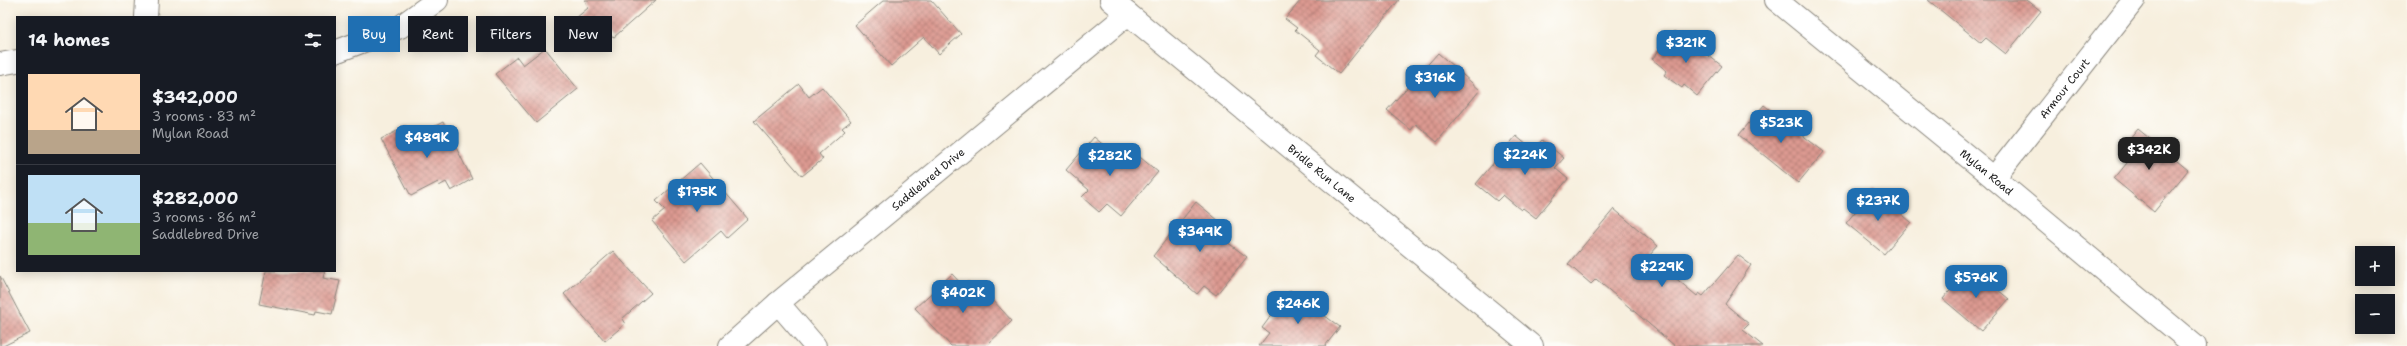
<!DOCTYPE html>
<html lang="en">
<head>
<meta charset="utf-8">
<style>
	body { margin:0; font-family:"Shantell Sans",sans-serif; background:#20242c; color:#f1f3f6; height:100vh; display:flex; flex-direction:column; font-size:15px; white-space:nowrap }
	* { box-sizing:border-box; margin:0 }
	p { font-size:13px; color:#9ea1a6 }
	.icon { flex:none; width:22px; height:22px; fill:none; stroke:currentColor; stroke-width:2; stroke-linecap:round; stroke-linejoin:round }
	.map { position:relative; flex:1; overflow:hidden }
	.drawer { position:absolute; left:16px; top:16px; width:320px; height:256px; display:flex; flex-direction:column; background:#171b24; border-radius:0px; box-shadow:0 2px 10px #0003 }
	.drawer>* { flex:none }
	.top-card { position:absolute; left:348px; top:16px; width:380px; height:36px; display:flex; gap:8px }
	.buttons { position:absolute; left:2355px; top:246px; display:grid; gap:8px }
	.buttons a { display:grid; place-items:center; width:40px; height:40px; border-radius:0px; background:#171b24; box-shadow:0 2px 10px #0003; font-size:20px }
	.price { position:absolute; translate:-50% -34px; padding:0 9px; border-radius:8px; background:#1f6fb2; color:#fff; font-size:13px; line-height:26px; filter:drop-shadow(0 1px 2px #0008) }
	.price::after { content:''; position:absolute; left:50%; top:24px; width:12px; height:9px; margin-left:-6px; background:inherit; clip-path:polygon(0 0,100% 0,50% 100%) }
	.price.selected { background:#222; color:#fff }
	ul { padding:0; list-style:none }
	li { display:flex; align-items:center; gap:12px; height:100px; padding:0 12px }
	li+li { border-top:1px solid #363941 }
	li span { display:grid; place-items:center; flex:none; width:112px; height:80px; border-radius:0px; color:#555 }
	li>.icon { margin-inline-start:auto }
	span .icon { width:48px; height:48px; fill:#fffc; stroke-width:1 }
	li b { font-size:17px }
	h2 { display:flex; justify-content:space-between; align-items:center; height:48px; padding:0 12px; font-size:17px }
	.chip { padding:0 14px; border-radius:0px; background:#171b24; box-shadow:0 2px 10px #0003; font-size:14px; line-height:36px }
	.chip.selected { background:#1f6fb2; color:#fff }
	.map>svg:first-child { display:block }
</style>
</head>
<body>
<div class="map">
<svg width="2407" height="346" viewBox="0 0 2407 346">
	<defs>
		<pattern id="building-cross-hatch" width="8" height="8" patternUnits="userSpaceOnUse"><rect width="8" height="8" fill="#dc9a91"/><path d="M0 0l8 8M0 8l8-8" fill="none" stroke="#b27d76"/></pattern>
	</defs>
	<rect width="100%" height="100%" fill="#fdfcf7"/>
	<filter id="ink" filterUnits="userSpaceOnUse"><feTurbulence type="fractalNoise" baseFrequency=".025" numOctaves="2"/><feDisplacementMap in="SourceGraphic" scale="8" xChannelSelector="R" yChannelSelector="G"/><feConvolveMatrix kernelMatrix="1 2 1 2 8 2 1 2 1" color-interpolation-filters="sRGB"/></filter>
	<filter id="wash" filterUnits="userSpaceOnUse"><feTurbulence type="fractalNoise" baseFrequency=".012" numOctaves="4" result="noise"/><feDisplacementMap in="SourceGraphic" scale="16" xChannelSelector="R" yChannelSelector="G"/><feGaussianBlur stdDeviation="0.9" result="paint"/><feColorMatrix in="noise" values="0 0 0 0 0 0 0 0 0 0 0 0 0 0 0 0 0 1.4 0 .05"/><feComposite in="paint" operator="in"/></filter>
	<g filter="url(#wash)">
		<rect width="100%" height="100%" fill="#f7efde"/>
		<g id="blocks">
			<!-- building -->
			<path fill="url(#building-cross-hatch)" d="M585,0H656L613,38L609,33L598,43L576,18L588,8Z
				M884,0H931L961,34L939,54L924,37L891,66L855,25Z
				M1301,0H1399L1339,74L1316,55L1320,50L1295,30L1297,28L1285,19Z
				M1928,0H2027L2041,11L2006,54L1986,38L1981,43Z
				M1675,31L1690,44L1691,42L1722,66L1697,96L1684,85L1682,88L1664,75L1667,71L1652,59Z
				M545,48L578,89L536,123L495,74L517,57L523,65Z
				M1438,53L1480,90L1437,142L1416,124L1411,130L1387,110Z
				M799,84L809,97L822,87L851,121L842,128L845,131L819,154L823,159L802,176L754,121Z
				M1764,105L1824,152L1798,183L1739,135Z
				M443,122L472,179L451,191L446,182L439,186L438,182L411,196L381,139L407,126L409,132L415,129L418,135Z
				M2138,129L2188,170L2154,212L2114,179L2131,158L2121,150Z
				M1516,136L1533,150L1542,140L1564,158L1555,168L1568,179L1536,218L1523,208L1521,210L1503,195L1497,201L1476,184Z
				M1094,137L1126,164L1135,153L1158,172L1121,216L1107,204L1099,212L1082,197L1089,190L1066,170Z
				M700,163L748,219L727,238L721,231L686,261L652,221L665,210L656,201Z
				M1873,190L1911,222L1884,254L1846,223Z
				M1196,202L1219,221L1211,230L1247,257L1216,295L1204,286L1197,294L1153,256Z
				M1614,209L1658,246L1649,256L1697,296L1699,293L1703,296L1738,255L1751,265L1725,304L1749,324L1743,330L1763,346H1675L1596,279L1591,284L1568,264Z
				M613,251L651,293L622,319L625,324L605,341L564,294Z
				M1970,267L2009,299L1981,331L1943,299Z
				M266,271H325L323,278L340,281L332,314L316,311L315,315L259,304Z
				M952,274L965,288L971,282L988,301L991,298L1012,321L986,346H951L915,308Z
				M0,276L30,333L3,346H0Z
				M1290,290L1340,327L1325,346H1259L1269,333L1262,328Z"/>
		</g>
	</g>
	<g filter="url(#ink)">
		<use href="#blocks" fill-opacity="0" stroke="#8a867d" stroke-width="1"/>
		<g fill="none" stroke-linecap="round" stroke-linejoin="round">
			<!-- minor casing -->
			<g stroke="#8a867d" stroke-width="24">
				<g id="minor">
					<path id="s1" d="M1111,0L1532,346"/>
					<path id="s2" d="M1776,0L1994,178L2195,346"/>
					<path d="M146,17L147,0"/>
					<path d="M335,52L400,27L437,0"/>
					<path d="M0,64L17,61"/>
					<path id="s3" d="M1994,178L2134,0"/>
					<path d="M778,303L815,346"/>
					<path id="s4" d="M730,346L778,303L1128,14"/>
				</g>
			</g>
			<!-- minor -->
			<use href="#minor" stroke="#fff" stroke-width="22"/>
		</g>
	</g>
	<g text-anchor="middle" stroke-width="3" stroke-linejoin="round" paint-order="stroke">
		<!-- street labels -->
		<g font-size="11" fill="#1c1c1c" stroke="#fdfcf7">
			<text dy="4" stroke="none"><textPath href="#s3" startOffset="114">Armour Court</textPath></text>
			<text dy="4" stroke="none"><textPath href="#s2" startOffset="272">Mylan Road</textPath></text>
			<text dy="4" stroke="none"><textPath href="#s1" startOffset="273">Bridle Run Lane</textPath></text>
			<text dy="4" stroke="none"><textPath href="#s4" startOffset="259">Saddlebred Drive</textPath></text>
		</g>
	</g>
</svg>
<div class="buttons">
<a>+</a>
<a>−</a>
</div>
<b class="price" style="left:1686px;top:64px">$321K</b>
<b class="price" style="left:1435px;top:99px">$316K</b>
<b class="price" style="left:1781px;top:144px">$523K</b>
<b class="price" style="left:427px;top:159px">$489K</b>
<b class="price selected" style="left:2149px;top:171px">$342K</b>
<b class="price" style="left:1525px;top:176px">$224K</b>
<b class="price" style="left:1110px;top:177px">$282K</b>
<b class="price" style="left:697px;top:213px">$175K</b>
<b class="price" style="left:1878px;top:222px">$237K</b>
<b class="price" style="left:1200px;top:253px">$349K</b>
<b class="price" style="left:1662px;top:288px">$229K</b>
<b class="price" style="left:1976px;top:299px">$576K</b>
<b class="price" style="left:963px;top:314px">$402K</b>
<b class="price" style="left:1298px;top:325px">$246K</b>
<div class="top-card">
<a class="chip selected">Buy</a>
<a class="chip">Rent</a>
<a class="chip">Filters</a>
<a class="chip">New</a>
</div>
<section class="drawer">
<h2>14 homes<svg class="icon" aria-label="filters" viewBox="0 0 24 24"><path d="M4 7h16M4 17h16"/><circle cx="9" cy="7" r="2"/><circle cx="15" cy="17" r="2"/></svg></h2>
<ul>
<li><span style="background:linear-gradient(#ffd9b3 70%,#b9a48a 0)"><svg class="icon" aria-label="home" viewBox="0 0 24 24"><path d="M3 11l9-7 9 7M6 9v11h12V9"/></svg></span><div><b>$342,000</b><p>3 rooms · 83 m²</p><p>Mylan Road</p></div></li>
<li><span style="background:linear-gradient(#bfe0f5 60%,#8fb573 0)"><svg class="icon" aria-label="home" viewBox="0 0 24 24"><path d="M3 11l9-7 9 7M6 9v11h12V9"/></svg></span><div><b>$282,000</b><p>3 rooms · 86 m²</p><p>Saddlebred Drive</p></div></li>
</ul>
</section>
</div>
</body>
</html>
